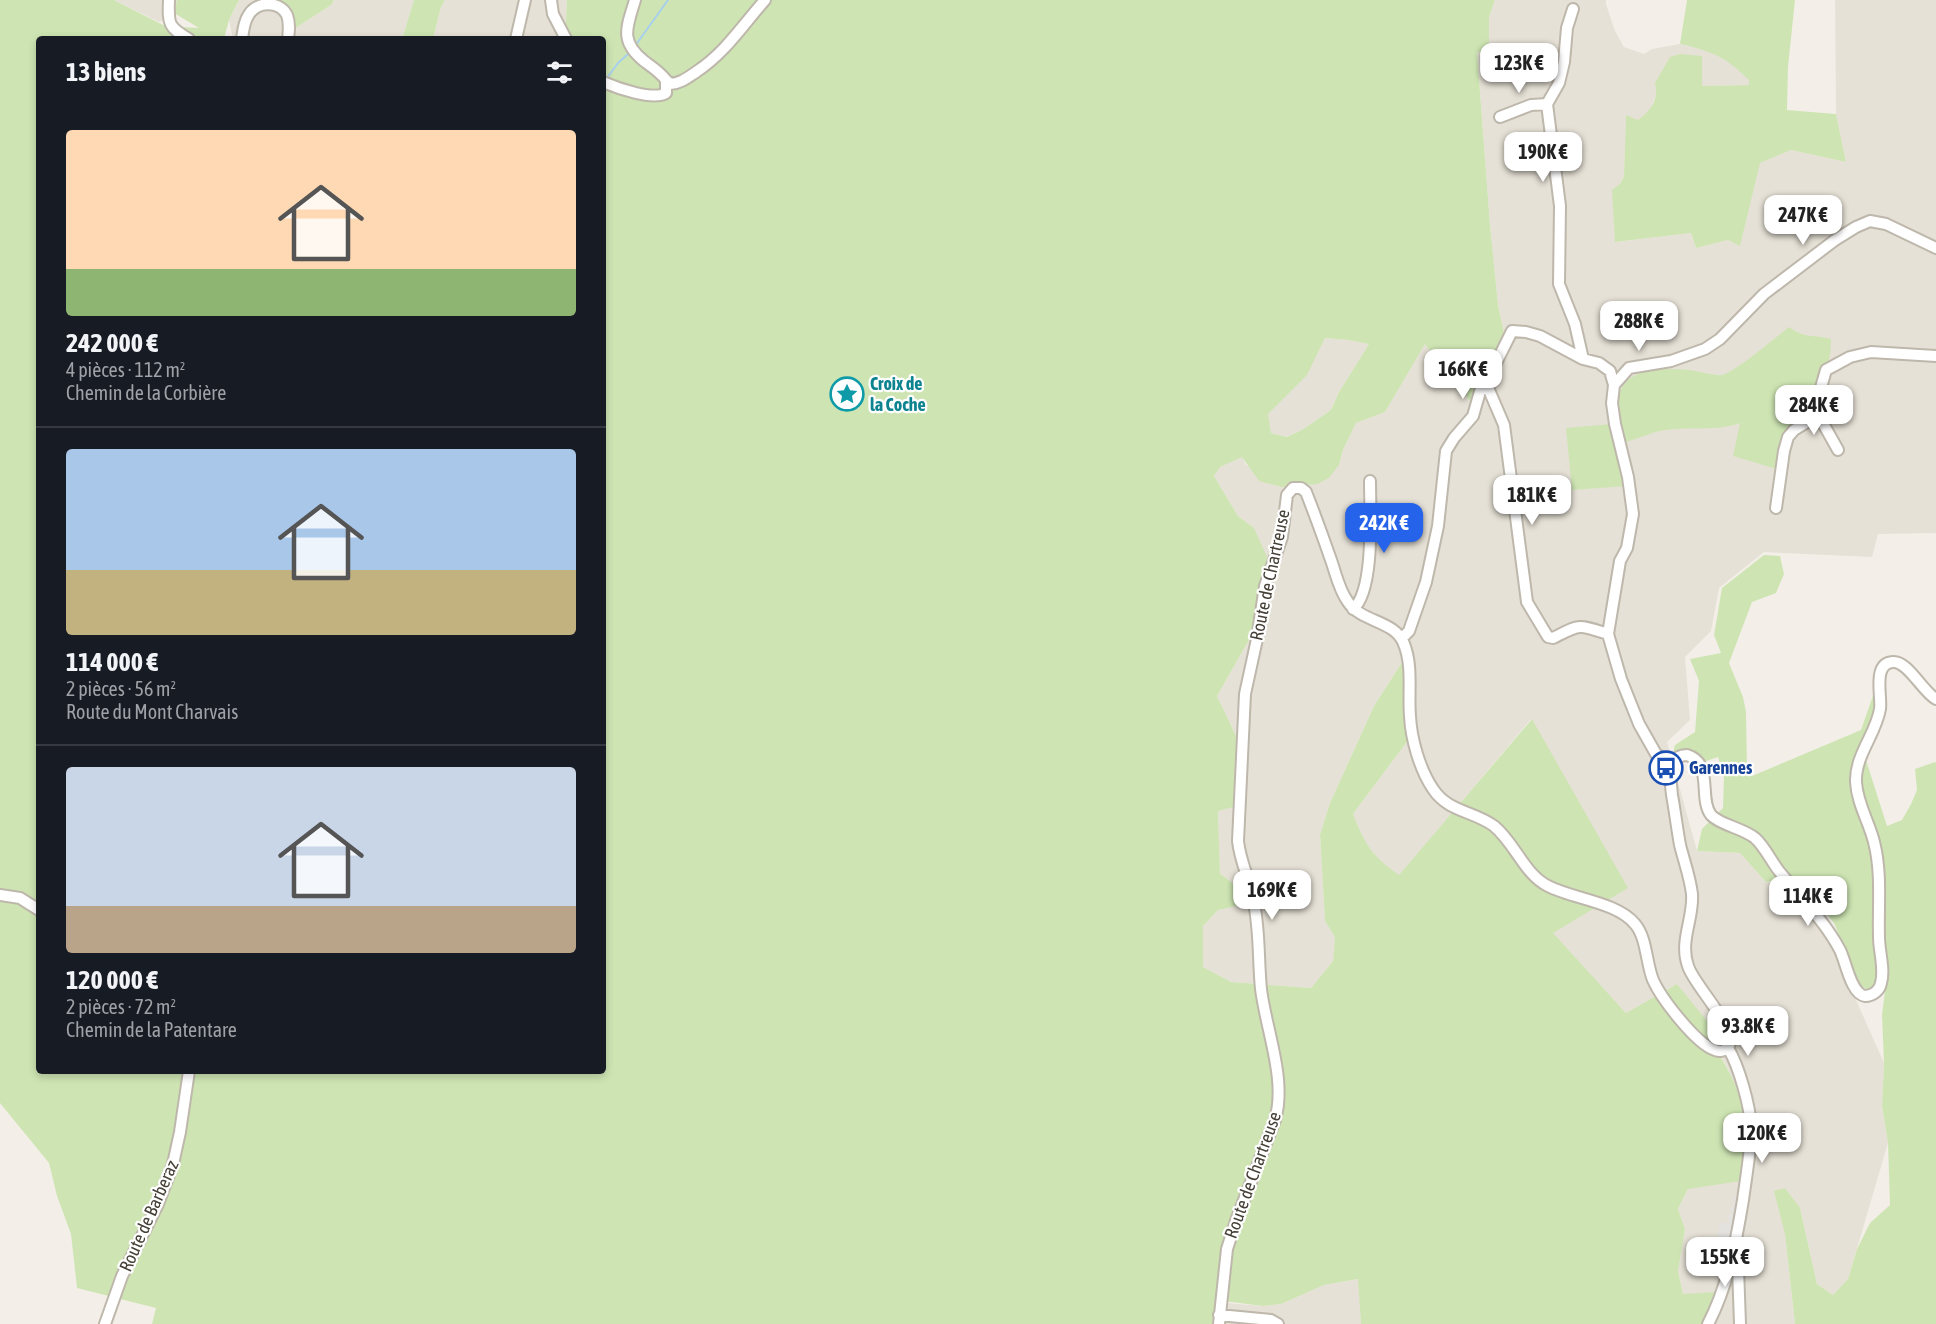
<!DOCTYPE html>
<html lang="fr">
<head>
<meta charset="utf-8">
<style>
	body { margin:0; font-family:"Asap Condensed",sans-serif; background:#20242c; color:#f1f3f6; height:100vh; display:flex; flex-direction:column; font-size:22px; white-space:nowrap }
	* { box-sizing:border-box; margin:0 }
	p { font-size:20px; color:#9ea1a6 }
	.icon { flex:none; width:33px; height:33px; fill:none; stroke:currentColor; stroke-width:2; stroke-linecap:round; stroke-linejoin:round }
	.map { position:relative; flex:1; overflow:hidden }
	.sheet { position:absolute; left:36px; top:36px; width:570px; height:1038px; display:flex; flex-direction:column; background:#171b24; border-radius:6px; box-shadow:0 3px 9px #0003 }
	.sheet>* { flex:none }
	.price { position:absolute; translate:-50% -51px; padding:0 14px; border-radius:12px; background:#fff; color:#222; font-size:20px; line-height:39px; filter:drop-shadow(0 2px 3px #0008) }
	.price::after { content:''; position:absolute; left:50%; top:36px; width:18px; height:14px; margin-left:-9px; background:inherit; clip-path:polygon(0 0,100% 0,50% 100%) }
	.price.on { background:#2563eb; color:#fff }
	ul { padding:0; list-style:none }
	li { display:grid; align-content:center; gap:12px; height:318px; padding:0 30px }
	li+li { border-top:2px solid #363941 }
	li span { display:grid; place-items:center; height:186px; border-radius:6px; color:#555 }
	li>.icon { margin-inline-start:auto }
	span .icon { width:108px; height:108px; fill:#fffc; stroke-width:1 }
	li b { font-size:26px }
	h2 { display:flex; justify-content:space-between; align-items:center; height:72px; padding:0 30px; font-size:26px }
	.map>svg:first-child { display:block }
</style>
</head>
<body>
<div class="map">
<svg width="1936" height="1324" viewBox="0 0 1936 1324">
	<rect width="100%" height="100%" fill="#f3efe8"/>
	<!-- residential -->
	<path fill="#e6e1d6" d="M114,0H177L174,13L159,22Z
		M239,0H271L290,8L294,29L331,5L334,0H414L402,39H233L229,20Z
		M445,0H567L565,39H433L441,7Z
		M1495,0H1606V4L1615,31L1624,47L1644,54L1652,49L1680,44L1709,51L1735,66L1750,80L1749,85L1702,86L1657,92L1649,113L1638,120L1626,116L1624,176L1620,184L1615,242L1691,233L1696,248L1728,240L1740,245L1759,163L1791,150L1846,162L1836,114L1835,0H1936V533L1878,534L1872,557L1764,552L1719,588L1711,631L1685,657L1690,720L1667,742L1697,851L1740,853L1766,882L1785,885L1829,939L1884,1063L1882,1106L1888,1143L1848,1279L1833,1295L1817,1284L1800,1208L1785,1234L1795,1324H1704L1683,1294L1678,1271L1685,1229L1678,1209L1688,1189L1742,1100L1726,1065L1677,984L1626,1013L1552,933L1531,719L1399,876L1378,860L1364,841L1353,814L1409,739L1403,660L1374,706L1330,803L1320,835L1325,921L1336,937L1333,961L1311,988L1231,982L1203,967V926L1218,910L1230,880L1220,874L1218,811L1236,736L1217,696L1253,633L1254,528L1238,516L1214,476L1220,467L1242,456L1246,465H1339L1343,450L1356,423L1385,412L1425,343L1472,404L1505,338L1498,305L1490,225L1477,51L1489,53V17Z
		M1325,338L1348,340L1369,344L1339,392L1331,410L1302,430L1285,437L1271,433L1267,414L1306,375Z
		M1359,1279L1361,1324H1214L1215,1300L1226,1303L1263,1306L1281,1304L1324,1285Z"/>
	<!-- green -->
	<path fill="#cee5b3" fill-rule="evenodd" d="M0,0H114L165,26L199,28L174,13L177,0H239L229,20L224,39H39V1071H603V39H565L567,0H1495L1489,17V54L1477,52L1490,225L1498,305L1505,338L1473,405L1425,344L1385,412L1356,423L1343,450L1339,465L1329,478L1317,484L1282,487L1259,481L1242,457L1220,467L1214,476L1238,516L1254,528L1268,559L1253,633L1217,696L1236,736L1233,807L1218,811L1220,874C1234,882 1239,889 1240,905L1218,910L1203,926V967L1231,982L1311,988L1333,961L1335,937L1325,921L1320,835L1330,803L1374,706L1404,659L1409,739L1353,814C1366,846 1371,855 1399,875L1532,719L1628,888L1553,933L1626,1013L1677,984L1723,1041L1720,1056C1735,1080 1746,1106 1747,1135C1748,1150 1743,1166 1741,1181L1688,1189L1678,1209L1685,1229L1678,1271L1683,1294L1717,1292L1704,1324H1361L1358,1279L1324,1285L1281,1304L1263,1306L1215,1300L1214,1324H152L156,1308L77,1288L71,1234L57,1196L49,1163L0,1103ZM1325,338L1348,340L1369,344L1339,392L1331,410L1302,430L1286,437L1271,433L1268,414L1307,375Z
		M271,0H334L331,5L294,29L290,8Z
		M414,0H445L441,7L433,39H402Z
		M1687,0H1795L1788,67L1787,110L1836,114L1846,162L1791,150L1760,163L1740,246L1728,240L1696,248L1691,233L1615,242L1612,190L1620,184L1624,176L1626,115L1638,120C1651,111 1659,99 1655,83L1670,57L1680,54L1702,56V86L1749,85V80C1726,57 1711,51 1680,44Z
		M1789,327C1806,339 1812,334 1831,339C1831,382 1810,401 1773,416L1800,422L1780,470L1733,456L1740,423C1717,432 1690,426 1665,430C1651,432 1638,439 1625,442C1622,428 1617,410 1619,396C1625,366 1667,368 1690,370C1697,371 1716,376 1722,375C1735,372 1776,337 1789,327Z
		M1612,424L1627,486L1572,490L1566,428Z
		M1764,555L1780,556L1784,574L1776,593L1752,602L1729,663L1743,697L1746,712L1747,770L1752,776L1861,730L1875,690V710L1864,738L1866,760L1887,826L1902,820L1911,804L1917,790L1915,769L1935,762L1936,763V1324H1795L1785,1234L1774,1191L1785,1188L1800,1208L1817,1284L1833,1295L1848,1279L1857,1249L1870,1223L1890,1205L1888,1143L1882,1106L1884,1063L1882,1015L1888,966L1876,965L1877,975L1875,988L1867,989L1861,986L1834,923L1797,877L1766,882L1740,853L1697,851L1702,829L1723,808L1724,775L1718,757L1703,762C1694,750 1687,750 1673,753L1675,745L1695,732L1699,681L1690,659L1721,653L1714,635L1722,588Z"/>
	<!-- parking -->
	<path fill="#e4e2df" d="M1738,1197L1732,1245L1716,1243L1720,1223H1729L1728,1215L1732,1213L1730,1207L1734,1206L1732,1199Z"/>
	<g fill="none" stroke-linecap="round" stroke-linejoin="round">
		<!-- stream -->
		<path stroke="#a8d0ec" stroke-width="2" d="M635,46L668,0
			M607,78L618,63L628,54
			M603,131L605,89"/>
		<!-- minor casing -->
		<g stroke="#beb7ab" stroke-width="14">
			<path id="minor" d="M169,0C168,24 168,27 189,39
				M551,0L553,14L566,39
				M1573,9L1567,28L1564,62L1559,83L1547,104L1560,206L1559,284L1575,324L1583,359
				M242,39C243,31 244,22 248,16C256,1 279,0 287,15C290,23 289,31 288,39
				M516,39L525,0
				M666,80L670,84C681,83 687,78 696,72C725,53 742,26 765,0
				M603,82C617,88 653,101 666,93V80C660,72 652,67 644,61C619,41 627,27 635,0
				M1500,117L1531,105L1547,104
				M1614,385L1629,368L1671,361L1705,349L1720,339L1764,294L1835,240L1856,227L1870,221L1886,224L1936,248
				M1484,387L1489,390L1504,425L1527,602L1548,637L1553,638C1581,624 1577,624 1608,634
				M1815,409L1838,450
				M1776,508L1784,451L1788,437L1794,430L1812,419L1826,370L1850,357L1871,352L1936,356
				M1353,609C1375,591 1370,510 1370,481
				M1402,638L1409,631L1426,582L1438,526L1446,451L1454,438L1473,416L1481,388L1484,387L1512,331L1526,332L1540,336L1583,359L1599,363L1610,371L1614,385L1612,403L1615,424L1628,477L1633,514L1627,548L1620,561L1608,634L1621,679L1639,724L1656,754L1673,764
				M0,895L20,898L39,910
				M1728,1048C1740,1030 1694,986 1688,966C1679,941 1694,918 1692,894C1690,877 1684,861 1680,845C1677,828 1675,812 1672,795C1671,785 1669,773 1673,763C1676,757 1681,755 1687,755C1714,763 1698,798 1711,815C1720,825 1743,828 1755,838C1765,847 1771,861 1779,871C1800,897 1824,920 1840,950C1846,962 1851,994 1865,996C1873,996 1880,990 1881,983C1885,969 1879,952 1879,937C1878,906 1882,873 1874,842C1869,822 1857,803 1856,782C1855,755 1876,734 1880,709C1882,696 1872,663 1893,662C1908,661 1922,691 1936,699
				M1735,1252L1738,1267L1740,1324
				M1219,1315L1271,1320L1278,1324
				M105,1324L122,1276L158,1204L173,1164L180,1132L189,1071
				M1219,1324L1227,1249L1237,1218L1275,1120C1287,1080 1266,1030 1261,989C1258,959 1260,928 1253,898C1249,878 1240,861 1238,841L1245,694L1257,639L1265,586L1282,537L1287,495L1293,488H1301L1306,492C1315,515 1323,537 1331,560C1336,574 1339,590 1348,602C1362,623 1395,620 1404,644C1413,666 1408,693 1410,716C1411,739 1420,770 1433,789C1448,812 1474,811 1494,826C1515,843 1524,874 1548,886C1573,899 1617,902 1635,924C1647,938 1646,963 1653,980C1661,998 1696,1044 1715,1050C1720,1052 1723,1051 1728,1048
				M1708,1324C1728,1286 1736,1242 1743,1200C1746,1177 1751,1151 1751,1127C1750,1106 1739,1066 1728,1048"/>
		</g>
		<!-- minor -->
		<use href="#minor" stroke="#fff" stroke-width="10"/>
	</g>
	<!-- icons -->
	<defs>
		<g id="sight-ring" transform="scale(1.725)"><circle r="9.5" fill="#fff" stroke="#0f9aa8" stroke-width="1.5"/><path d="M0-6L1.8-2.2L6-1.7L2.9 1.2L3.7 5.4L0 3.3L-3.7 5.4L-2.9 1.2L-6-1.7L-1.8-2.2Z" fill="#0f9aa8"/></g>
		<g id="bus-ring" transform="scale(1.725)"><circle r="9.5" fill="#fff" stroke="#1a4fb4" stroke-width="1.5"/><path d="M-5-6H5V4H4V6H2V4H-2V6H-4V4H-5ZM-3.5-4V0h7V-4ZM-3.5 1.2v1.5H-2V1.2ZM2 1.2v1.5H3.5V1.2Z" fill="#1a4fb4"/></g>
	</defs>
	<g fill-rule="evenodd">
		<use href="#sight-ring" x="847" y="394"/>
		<use href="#bus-ring" x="1666" y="768"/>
	</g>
	<g text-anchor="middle" stroke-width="4.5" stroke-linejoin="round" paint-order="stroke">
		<!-- culture labels -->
		<g font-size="18" font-weight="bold" fill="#0d838f" stroke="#fff" text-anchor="start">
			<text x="870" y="390">Croix de<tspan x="870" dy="21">la Coche</tspan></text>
		</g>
		<!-- street labels -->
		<g font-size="18" fill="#464037" stroke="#fff">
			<text transform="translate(1270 575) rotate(-78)" y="6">Route de Chartreuse</text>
			<text transform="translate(1253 1175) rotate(-70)" y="6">Route de Chartreuse</text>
			<text transform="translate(149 1216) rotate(-66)" y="6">Route de Barberaz</text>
		</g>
		<!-- transit labels -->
		<g font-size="18" font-weight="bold" fill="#164399" stroke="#fff" text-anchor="start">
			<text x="1689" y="774">Garennes</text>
		</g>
	</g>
</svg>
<b class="price" style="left:1519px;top:94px">123K €</b>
<b class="price" style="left:1543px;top:183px">190K €</b>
<b class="price" style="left:1803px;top:246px">247K €</b>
<b class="price" style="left:1639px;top:352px">288K €</b>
<b class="price" style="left:1463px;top:400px">166K €</b>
<b class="price" style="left:1814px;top:436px">284K €</b>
<b class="price" style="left:1532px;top:526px">181K €</b>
<b class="price on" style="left:1384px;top:554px">242K €</b>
<b class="price" style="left:1272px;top:921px">169K €</b>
<b class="price" style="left:1808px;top:927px">114K €</b>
<b class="price" style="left:1748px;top:1057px">93.8K €</b>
<b class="price" style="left:1762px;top:1164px">120K €</b>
<b class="price" style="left:1725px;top:1288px">155K €</b>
<section class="sheet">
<h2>13 biens<svg class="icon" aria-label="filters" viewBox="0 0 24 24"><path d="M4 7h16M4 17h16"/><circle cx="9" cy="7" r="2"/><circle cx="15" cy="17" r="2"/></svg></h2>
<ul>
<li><span style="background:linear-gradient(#ffd9b3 75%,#8fb573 0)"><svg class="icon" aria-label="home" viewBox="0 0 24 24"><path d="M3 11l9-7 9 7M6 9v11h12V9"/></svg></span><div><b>242 000 €</b><p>4 pièces · 112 m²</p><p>Chemin de la Corbière</p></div></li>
<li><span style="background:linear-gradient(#a9c7e8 65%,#c2b280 0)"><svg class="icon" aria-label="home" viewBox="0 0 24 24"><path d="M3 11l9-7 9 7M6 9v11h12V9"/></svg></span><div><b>114 000 €</b><p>2 pièces · 56 m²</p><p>Route du Mont Charvais</p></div></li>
<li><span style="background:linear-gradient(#c9d6e8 75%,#b9a48a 0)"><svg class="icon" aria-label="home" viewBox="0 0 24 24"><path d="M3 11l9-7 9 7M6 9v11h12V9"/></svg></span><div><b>120 000 €</b><p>2 pièces · 72 m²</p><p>Chemin de la Patentare</p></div></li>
</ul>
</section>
</div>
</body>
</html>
